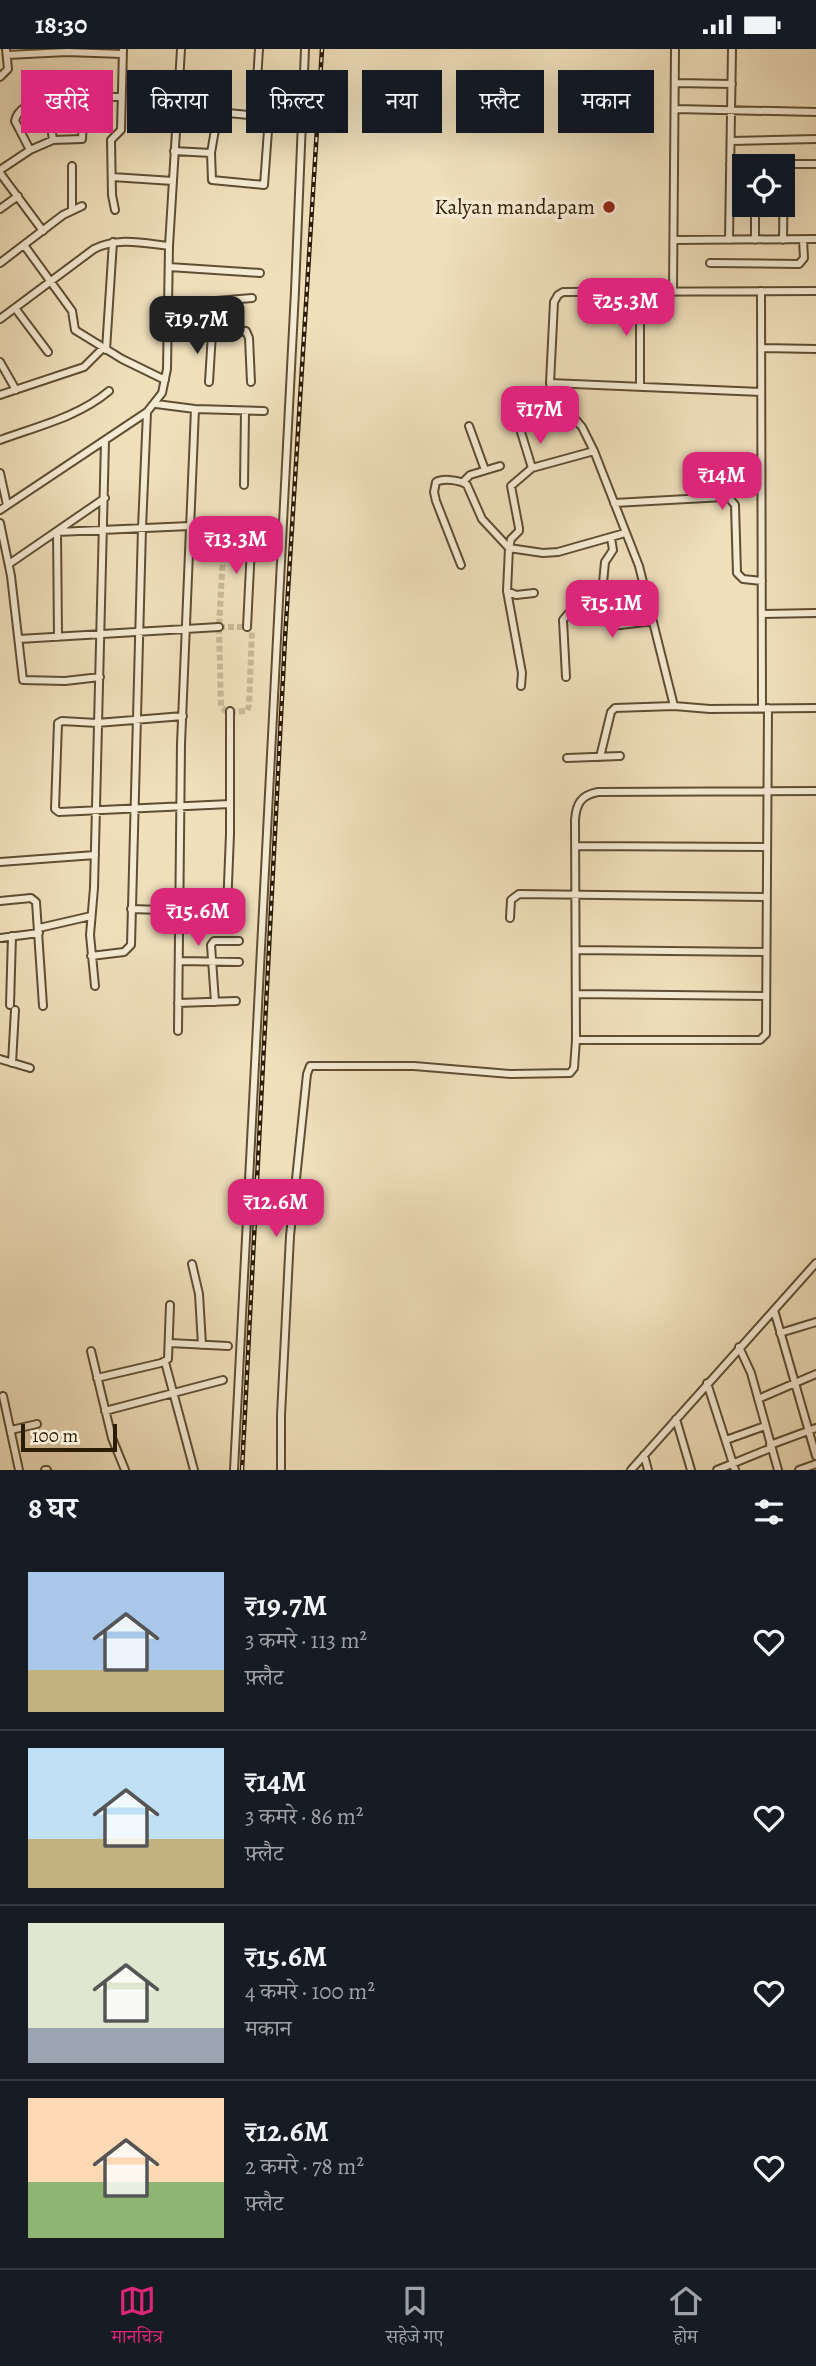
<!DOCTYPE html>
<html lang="hi">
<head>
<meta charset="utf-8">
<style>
	body { margin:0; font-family:Alegreya,"Noto Serif Devanagari",serif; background:#242831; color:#f1f3f6; height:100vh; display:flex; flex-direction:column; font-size:26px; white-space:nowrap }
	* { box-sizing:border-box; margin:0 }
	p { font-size:23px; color:#9ea1a6 }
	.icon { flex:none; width:38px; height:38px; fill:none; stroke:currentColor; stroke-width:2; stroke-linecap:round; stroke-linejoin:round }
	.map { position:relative; height:1421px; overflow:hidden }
	.drawer { display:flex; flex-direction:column; background:#171b24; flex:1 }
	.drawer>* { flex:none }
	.guide { position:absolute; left:21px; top:21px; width:775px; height:63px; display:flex; gap:14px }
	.buttons { position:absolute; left:732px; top:105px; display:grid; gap:14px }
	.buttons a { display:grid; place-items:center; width:63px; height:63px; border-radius:0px; background:#171b24; box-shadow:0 7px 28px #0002; font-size:35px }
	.scale { position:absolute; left:21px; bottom:18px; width:96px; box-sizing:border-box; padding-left:7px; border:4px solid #2e1d05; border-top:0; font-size:19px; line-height:24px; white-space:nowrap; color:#2e1d05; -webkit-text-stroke:5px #f5ead3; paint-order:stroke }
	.price { position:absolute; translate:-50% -60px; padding:0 16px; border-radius:14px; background:#db2777; color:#fff; font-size:23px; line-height:46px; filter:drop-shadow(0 2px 4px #0008) }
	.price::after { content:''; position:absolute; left:50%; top:42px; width:21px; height:16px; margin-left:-10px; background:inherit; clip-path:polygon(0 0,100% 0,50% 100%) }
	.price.on { background:#222; color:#fff }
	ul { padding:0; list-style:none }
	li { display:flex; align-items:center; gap:21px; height:175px; padding:0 28px }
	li+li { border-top:2px solid #363941 }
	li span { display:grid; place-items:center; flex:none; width:196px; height:140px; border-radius:0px; color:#555 }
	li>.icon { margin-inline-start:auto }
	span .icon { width:84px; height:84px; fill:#fffc; stroke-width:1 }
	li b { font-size:30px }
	h2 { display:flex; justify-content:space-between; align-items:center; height:84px; padding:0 28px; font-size:30px }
	.pill { padding:0 24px; border-radius:0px; background:#171b24; box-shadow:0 7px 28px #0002; font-size:24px; line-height:63px }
	.pill.on { background:#db2777; color:#fff }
	.status { display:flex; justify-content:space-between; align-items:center; height:49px; padding:0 35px; background:#171b24; direction:ltr }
	.status svg { height:19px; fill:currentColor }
	.tabs { display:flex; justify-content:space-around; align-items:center; height:98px; border-top:2px solid #363941; background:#171b24; font-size:19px; color:#9ea1a6 }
	.tabs a { display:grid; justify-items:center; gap:4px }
	.tabs .on { color:#db2777 }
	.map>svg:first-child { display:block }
</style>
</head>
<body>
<div class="status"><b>18:30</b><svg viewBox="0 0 49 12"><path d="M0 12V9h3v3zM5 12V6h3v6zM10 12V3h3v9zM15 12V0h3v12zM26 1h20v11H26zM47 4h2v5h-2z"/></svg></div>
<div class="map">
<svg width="816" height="1421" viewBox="0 0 816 1421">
	<rect width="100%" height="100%" fill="#efdfbb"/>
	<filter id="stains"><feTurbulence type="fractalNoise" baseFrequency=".00286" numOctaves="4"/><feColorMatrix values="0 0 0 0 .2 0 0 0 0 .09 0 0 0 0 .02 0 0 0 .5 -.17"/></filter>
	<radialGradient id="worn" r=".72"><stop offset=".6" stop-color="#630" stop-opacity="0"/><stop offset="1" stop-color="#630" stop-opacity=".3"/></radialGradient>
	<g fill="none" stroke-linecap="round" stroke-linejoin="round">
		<!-- minor-tunnel -->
		<path stroke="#c8b897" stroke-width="6" stroke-dasharray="6 3" stroke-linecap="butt" d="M219,578H247L252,582L249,657L247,662L227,663L221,658L219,578L223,504"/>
		<!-- minor casing -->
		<g stroke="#5e4e32" stroke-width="10">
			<path id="minor" d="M7,6L67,3L122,5
				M0,28L8,20L6,0
				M675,34L732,35
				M256,47L259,0
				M675,60L816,63
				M53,91L82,90L84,48
				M731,92L816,90
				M30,101L53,91L47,50
				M174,102L211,104L218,63L269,68L264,136L212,131L211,104
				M730,115H816
				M0,121L30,101L15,72C21,41 96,48 121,48
				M0,124L43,182
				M112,128L173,132
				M0,160L18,147
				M72,160V117
				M115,161L112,146L111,91L121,81L123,0
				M674,191L816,190
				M729,191L732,0
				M755,191V156
				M783,191L784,115
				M24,196L72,262L75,281L122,310L165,331
				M0,214L63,166L82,157
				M710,214L799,215L804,209L803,191
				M169,218L260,224
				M673,241L675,0
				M761,242L762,659
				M816,242L563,243L558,246L554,253L550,334L551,342L582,378L594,402L639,517L674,657L710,660L816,659
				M168,256L252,249
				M15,259L48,303
				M0,270L94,200C119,188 142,194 169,197
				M168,288L246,282L249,289L251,333
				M761,299L816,300
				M106,301L113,193
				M0,313L16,341
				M209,333L212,284
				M550,334L761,343
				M640,338V241
				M551,342L543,346L518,367L517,370L532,419L594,402
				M0,346L84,318L103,299
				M156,355L195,360L264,362
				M469,377L485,421
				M0,391C38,377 78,368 109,342
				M0,424L7,456
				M463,433L470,426L500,417
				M244,436L245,362
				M614,454L724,448L730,450L735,456L737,524L743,530L762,532
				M0,461L147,363L162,344L167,320L169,197L181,0
				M0,474L11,527L23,631L65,632L100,628
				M9,515L105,449
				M461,516L436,452L434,443L436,433C443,429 460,431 467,436L482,470L509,499L511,490L519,482V479L511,437L532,419
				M507,542L522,624L521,637
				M534,544L516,546L507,542L509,499L543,504L558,503L625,484
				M601,555L605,570L612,577L653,572
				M762,565L816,564
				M247,578L252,478
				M58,588L57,483L190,477H263
				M19,590L219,578
				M566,628L563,571L568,565L601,555L605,513L613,501L611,489
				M183,667L97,674L62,672L58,674L55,760L59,763L230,755
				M600,708L611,663L615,659L674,657
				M567,709L620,707
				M575,797L767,798
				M0,813L95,806
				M0,852L31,849L36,853L43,957
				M131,860L223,863L227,860L230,785V662
				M510,869L511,851L519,845L766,848
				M39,879L91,867
				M0,889L39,884
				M577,901L766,903
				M91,907L124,903L131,896L142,479L147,363
				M179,912L239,913
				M95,937L90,886L94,839L105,392
				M577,945L766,947
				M215,953L211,896L214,892H239
				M178,954L236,952
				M10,956L12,887
				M178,982L181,695L195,360
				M576,991H760L766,985L768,659
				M0,1010L30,1019
				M12,1014L15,961
				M192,1215L199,1245L202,1296
				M774,1261L816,1407
				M780,1284L816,1273
				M170,1294L228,1297
				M739,1298L751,1324L778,1421
				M91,1302L112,1389L125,1421
				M165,1313L194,1421
				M97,1329L161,1314L168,1310L170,1256
				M707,1334L735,1421
				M3,1347L19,1421
				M758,1350L816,1325
				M105,1362L223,1331
				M676,1370L691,1421
				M11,1381L37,1375
				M726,1391L765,1377
				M770,1396L816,1379
				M644,1406L648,1421
				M45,1421H47
				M234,1421L295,242L305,0
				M281,1421V1366L290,1187L307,1025L310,1017H414L511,1025L570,1024L574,1019L576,991L575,771C576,755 581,746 598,743L816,742
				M631,1421L816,1214
				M717,1421L771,1399
				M799,1421L816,1415"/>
		</g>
		<!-- minor -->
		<use href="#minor" stroke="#f5ead3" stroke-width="6"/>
		<!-- rail casing -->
		<g stroke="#2e1d05" stroke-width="4.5">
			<path id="rail" d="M242,1421L285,590L322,0"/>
		</g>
		<!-- rail -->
		<use href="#rail" stroke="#f5ead3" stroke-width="2" stroke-dasharray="5" stroke-linecap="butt"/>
	</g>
	<!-- markers -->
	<circle fill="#8f2418" stroke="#f5ead3" stroke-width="2.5" cx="609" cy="158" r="7"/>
	<g text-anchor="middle" stroke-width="7" stroke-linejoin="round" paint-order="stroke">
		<!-- poi labels -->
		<g font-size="21" fill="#2e1d05" stroke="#f5ead3" text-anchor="end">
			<text x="595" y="165">Kalyan mandapam</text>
		</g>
	</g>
	<rect width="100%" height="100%" filter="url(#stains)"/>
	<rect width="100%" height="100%" fill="url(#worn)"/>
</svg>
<div class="buttons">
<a><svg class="icon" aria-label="locate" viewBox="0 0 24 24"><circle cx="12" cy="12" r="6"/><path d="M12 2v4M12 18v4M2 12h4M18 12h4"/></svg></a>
</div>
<div class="scale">100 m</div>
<b class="price" style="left:626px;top:289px">₹25.3M</b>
<b class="price on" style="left:197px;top:307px">₹19.7M</b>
<b class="price" style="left:540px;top:397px">₹17M</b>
<b class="price" style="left:722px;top:463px">₹14M</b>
<b class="price" style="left:236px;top:527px">₹13.3M</b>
<b class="price" style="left:612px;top:591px">₹15.1M</b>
<b class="price" style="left:198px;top:899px">₹15.6M</b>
<b class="price" style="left:276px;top:1190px">₹12.6M</b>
<div class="guide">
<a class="pill on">खरीदें</a>
<a class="pill">किराया</a>
<a class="pill">फ़िल्टर</a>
<a class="pill">नया</a>
<a class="pill">फ़्लैट</a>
<a class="pill">मकान</a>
</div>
</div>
<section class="drawer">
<h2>8 घर<svg class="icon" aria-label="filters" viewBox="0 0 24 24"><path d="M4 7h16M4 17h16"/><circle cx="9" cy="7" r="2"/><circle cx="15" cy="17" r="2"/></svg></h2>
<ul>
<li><span style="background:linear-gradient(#a9c7e8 70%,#c2b280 0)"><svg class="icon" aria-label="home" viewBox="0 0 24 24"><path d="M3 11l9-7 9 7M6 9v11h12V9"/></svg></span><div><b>₹19.7M</b><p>3 कमरे · 113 m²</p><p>फ़्लैट</p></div><svg class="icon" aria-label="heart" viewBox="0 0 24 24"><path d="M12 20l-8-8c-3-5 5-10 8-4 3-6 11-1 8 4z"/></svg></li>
<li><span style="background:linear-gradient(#bfe0f5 65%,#c2b280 0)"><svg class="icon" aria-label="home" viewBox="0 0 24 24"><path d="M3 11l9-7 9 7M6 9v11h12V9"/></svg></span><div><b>₹14M</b><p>3 कमरे · 86 m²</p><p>फ़्लैट</p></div><svg class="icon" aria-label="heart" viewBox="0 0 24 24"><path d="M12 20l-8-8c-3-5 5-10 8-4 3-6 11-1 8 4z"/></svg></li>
<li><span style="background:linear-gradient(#dfe7d0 75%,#9aa5b1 0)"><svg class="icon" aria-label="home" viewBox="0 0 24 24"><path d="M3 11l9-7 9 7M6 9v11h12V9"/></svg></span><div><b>₹15.6M</b><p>4 कमरे · 100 m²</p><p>मकान</p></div><svg class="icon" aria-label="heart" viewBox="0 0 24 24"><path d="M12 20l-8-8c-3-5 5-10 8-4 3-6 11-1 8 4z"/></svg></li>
<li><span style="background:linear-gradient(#ffd9b3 60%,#8fb573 0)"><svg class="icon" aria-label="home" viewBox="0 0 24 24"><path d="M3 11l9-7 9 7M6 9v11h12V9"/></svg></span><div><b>₹12.6M</b><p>2 कमरे · 78 m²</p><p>फ़्लैट</p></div><svg class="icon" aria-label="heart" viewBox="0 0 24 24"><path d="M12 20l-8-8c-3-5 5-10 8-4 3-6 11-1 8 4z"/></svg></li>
</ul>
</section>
<nav class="tabs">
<a class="on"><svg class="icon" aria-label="map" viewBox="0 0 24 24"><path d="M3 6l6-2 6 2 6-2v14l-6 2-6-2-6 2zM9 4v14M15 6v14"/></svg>मानचित्र</a>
<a><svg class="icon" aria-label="saved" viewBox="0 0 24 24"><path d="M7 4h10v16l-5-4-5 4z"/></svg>सहेजे गए</a>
<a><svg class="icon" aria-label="home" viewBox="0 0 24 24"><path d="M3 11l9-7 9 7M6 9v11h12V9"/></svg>होम</a>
</nav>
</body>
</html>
